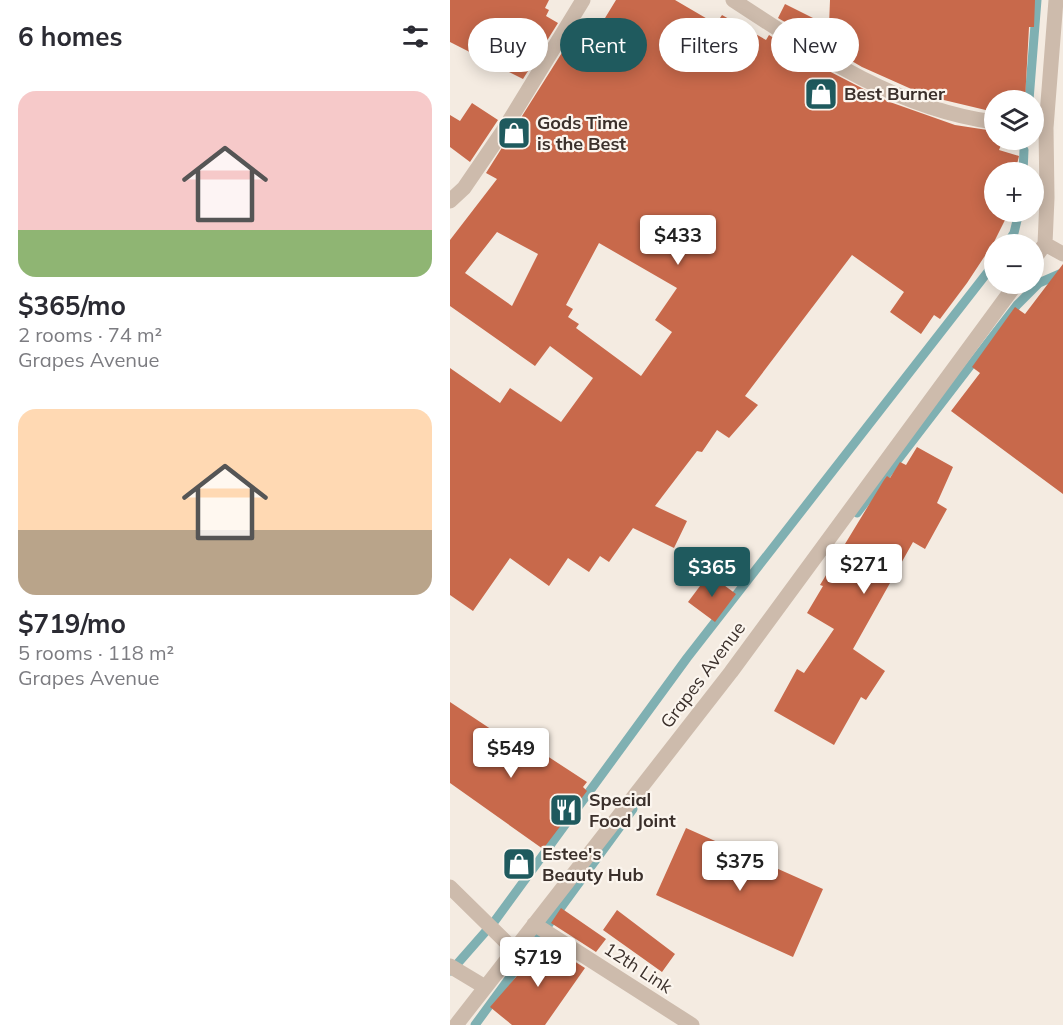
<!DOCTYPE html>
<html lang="en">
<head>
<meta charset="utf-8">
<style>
	body { margin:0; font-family:Mulish,sans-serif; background:#f7f7f7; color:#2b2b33; height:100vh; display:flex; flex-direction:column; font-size:22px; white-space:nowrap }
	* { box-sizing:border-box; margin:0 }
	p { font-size:20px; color:#7c7c81 }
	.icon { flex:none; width:33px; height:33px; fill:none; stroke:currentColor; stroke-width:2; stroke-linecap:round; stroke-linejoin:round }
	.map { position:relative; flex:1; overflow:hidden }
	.drawer { display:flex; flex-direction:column; background:#fff; width:450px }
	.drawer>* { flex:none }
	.guide { position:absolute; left:18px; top:18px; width:504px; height:54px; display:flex; gap:12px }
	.controls { position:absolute; left:534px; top:90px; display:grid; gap:12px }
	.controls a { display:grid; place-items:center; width:60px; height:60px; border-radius:50%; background:#fff; box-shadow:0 3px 15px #0003; font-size:30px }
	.price { position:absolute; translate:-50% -51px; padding:0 14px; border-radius:6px; background:#fff; color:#222; font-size:20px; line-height:39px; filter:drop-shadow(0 2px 3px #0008) }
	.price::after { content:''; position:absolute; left:50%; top:36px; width:18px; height:14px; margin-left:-9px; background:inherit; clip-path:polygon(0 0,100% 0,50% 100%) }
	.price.active { background:#1f5a5e; color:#fff }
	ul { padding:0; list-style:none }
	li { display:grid; align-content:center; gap:12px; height:318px; padding:0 18px }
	li span { display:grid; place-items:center; height:186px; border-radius:18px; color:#555 }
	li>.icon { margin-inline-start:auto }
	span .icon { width:108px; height:108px; fill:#fffc; stroke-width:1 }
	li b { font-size:26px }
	h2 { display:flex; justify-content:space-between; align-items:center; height:72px; padding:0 18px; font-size:26px }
	.chip { padding:0 21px; border-radius:27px; background:#fff; box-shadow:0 3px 15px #0003; font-size:21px; line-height:54px }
	.chip.active { background:#1f5a5e; color:#fff }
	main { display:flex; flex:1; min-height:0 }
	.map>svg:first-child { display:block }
</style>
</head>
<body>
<main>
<section class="drawer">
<h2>6 homes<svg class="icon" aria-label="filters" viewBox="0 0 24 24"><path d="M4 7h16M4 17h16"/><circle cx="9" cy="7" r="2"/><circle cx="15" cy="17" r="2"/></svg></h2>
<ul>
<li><span style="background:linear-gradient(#f6c9c9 75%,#8fb573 0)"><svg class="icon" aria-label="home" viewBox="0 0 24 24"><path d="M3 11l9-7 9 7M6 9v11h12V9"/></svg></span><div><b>$365/mo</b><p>2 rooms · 74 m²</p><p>Grapes Avenue</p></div></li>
<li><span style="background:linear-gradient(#ffd9b3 65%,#b9a48a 0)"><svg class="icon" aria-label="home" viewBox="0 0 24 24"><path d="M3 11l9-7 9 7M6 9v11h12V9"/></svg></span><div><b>$719/mo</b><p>5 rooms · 118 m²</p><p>Grapes Avenue</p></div></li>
</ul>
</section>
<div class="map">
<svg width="613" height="1025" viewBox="0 0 613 1025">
	<rect width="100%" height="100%" fill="#f4ebe1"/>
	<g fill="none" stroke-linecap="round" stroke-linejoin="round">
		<!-- stream -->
		<path stroke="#7fb0b2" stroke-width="9" d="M579,100L587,0
			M573,172L574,150
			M557,244L564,233L569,212
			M407,513L567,305L589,283L612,273
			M1,971L44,922L237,658L544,264
			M25,1025L183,809"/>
	</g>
	<!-- building -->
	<path fill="#c8694b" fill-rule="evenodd" d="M0,0H99L95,8L99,10L96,16L108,23L73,79L0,42Z
		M166,0H225L266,24L272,15L316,40L319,35L371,67L437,101L505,125L544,131V140H553L549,150L569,156L565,172H544V212H559L544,242L517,283L490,319L484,315L471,334L440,312L454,292L402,255L295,396L308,405L279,438L267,430L252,452L247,451L205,506L237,521L224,548L183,528L159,562L150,556L139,572L118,558L99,586L60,558L23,611L0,595V368L50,403L60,388L111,422L143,378L100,346L85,366L0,306V240L47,179L36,173L125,32L141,41ZM47,232L88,254L62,306L15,273ZM149,243L227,288L205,320L222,332L191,376L126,328L129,324L118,317L123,309L116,305Z
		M380,0H585L584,27H579L575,100H544V112L477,96L412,67L328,18L335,4L379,26Z
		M22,103L48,120L20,162L0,147V115L10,121Z
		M613,264V494L501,411L530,373L522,367L565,307L575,314Z
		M467,447L503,467L487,503L497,509L475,549L463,542L403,649L435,671L416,700L411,697L384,745L324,711L347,669L354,673L384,629L357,613L373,586L370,585L434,480L437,476L440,478L450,462L456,465Z
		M259,574L286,594L265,622L238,602Z
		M0,702L86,759L91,752L137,782L133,787L137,791L93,849L0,783Z
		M236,828L373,889L343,957L206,895Z
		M111,908L156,939L146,952L101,923Z
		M167,910L225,954L212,972L153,930Z
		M91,940L135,968L95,1025H62L40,1007L66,977Z"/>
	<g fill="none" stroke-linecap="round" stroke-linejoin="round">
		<!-- minor -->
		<path stroke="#cdbbac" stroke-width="15" d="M283,0C364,53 447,109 544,122
			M0,201L14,188L53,131L133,0
			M595,244L597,198L596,128L606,0
			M595,244L613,254
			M584,259L595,244
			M0,887L64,950
			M84,924L242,1025
			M0,966L35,987
			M6,1025L281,672L566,284"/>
	</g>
	<!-- icons -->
	<defs>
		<g id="shop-square" transform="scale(1.725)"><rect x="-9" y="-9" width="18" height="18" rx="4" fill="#1f5a5e" stroke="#fbf5ee"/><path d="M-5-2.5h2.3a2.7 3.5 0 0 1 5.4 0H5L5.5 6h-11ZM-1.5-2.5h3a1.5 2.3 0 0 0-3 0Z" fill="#fff"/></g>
		<g id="restaurant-square" transform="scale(1.725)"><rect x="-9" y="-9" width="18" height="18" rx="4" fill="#1f5a5e" stroke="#fbf5ee"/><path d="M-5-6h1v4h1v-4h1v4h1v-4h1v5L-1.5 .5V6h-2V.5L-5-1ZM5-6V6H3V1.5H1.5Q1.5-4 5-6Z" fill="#fff"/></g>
	</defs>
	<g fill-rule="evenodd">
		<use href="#shop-square" x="371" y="94"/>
		<use href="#shop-square" x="64" y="133"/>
		<use href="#restaurant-square" x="116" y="810"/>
		<use href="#shop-square" x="69" y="864"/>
	</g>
	<g text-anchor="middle" stroke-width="4.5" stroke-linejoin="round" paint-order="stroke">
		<!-- poi labels -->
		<g font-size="18" font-weight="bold" fill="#3b302b" stroke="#fbf5ee" text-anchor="start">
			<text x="394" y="100">Best Burner</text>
			<text x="87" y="129">Gods Time<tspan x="87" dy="21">is the Best</tspan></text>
			<text x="139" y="806">Special<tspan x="139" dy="21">Food Joint</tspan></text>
			<text x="92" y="860">Estee's<tspan x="92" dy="21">Beauty Hub</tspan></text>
		</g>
		<!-- street labels -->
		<g font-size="18" fill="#3b302b" stroke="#fbf5ee">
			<text transform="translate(253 675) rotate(-53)" y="6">Grapes Avenue</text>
			<text transform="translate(188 968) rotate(33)" y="6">12th Link</text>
		</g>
	</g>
</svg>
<div class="controls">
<a><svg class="icon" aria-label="layers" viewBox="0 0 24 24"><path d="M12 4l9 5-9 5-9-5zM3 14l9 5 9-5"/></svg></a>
<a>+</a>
<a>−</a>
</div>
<b class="price" style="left:228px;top:266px">$433</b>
<b class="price" style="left:414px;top:595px">$271</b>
<b class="price active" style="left:262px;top:598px">$365</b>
<b class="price" style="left:61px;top:779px">$549</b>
<b class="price" style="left:290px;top:892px">$375</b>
<b class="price" style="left:88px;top:988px">$719</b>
<div class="guide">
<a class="chip">Buy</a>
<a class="chip active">Rent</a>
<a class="chip">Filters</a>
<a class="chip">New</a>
</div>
</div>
</main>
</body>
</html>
